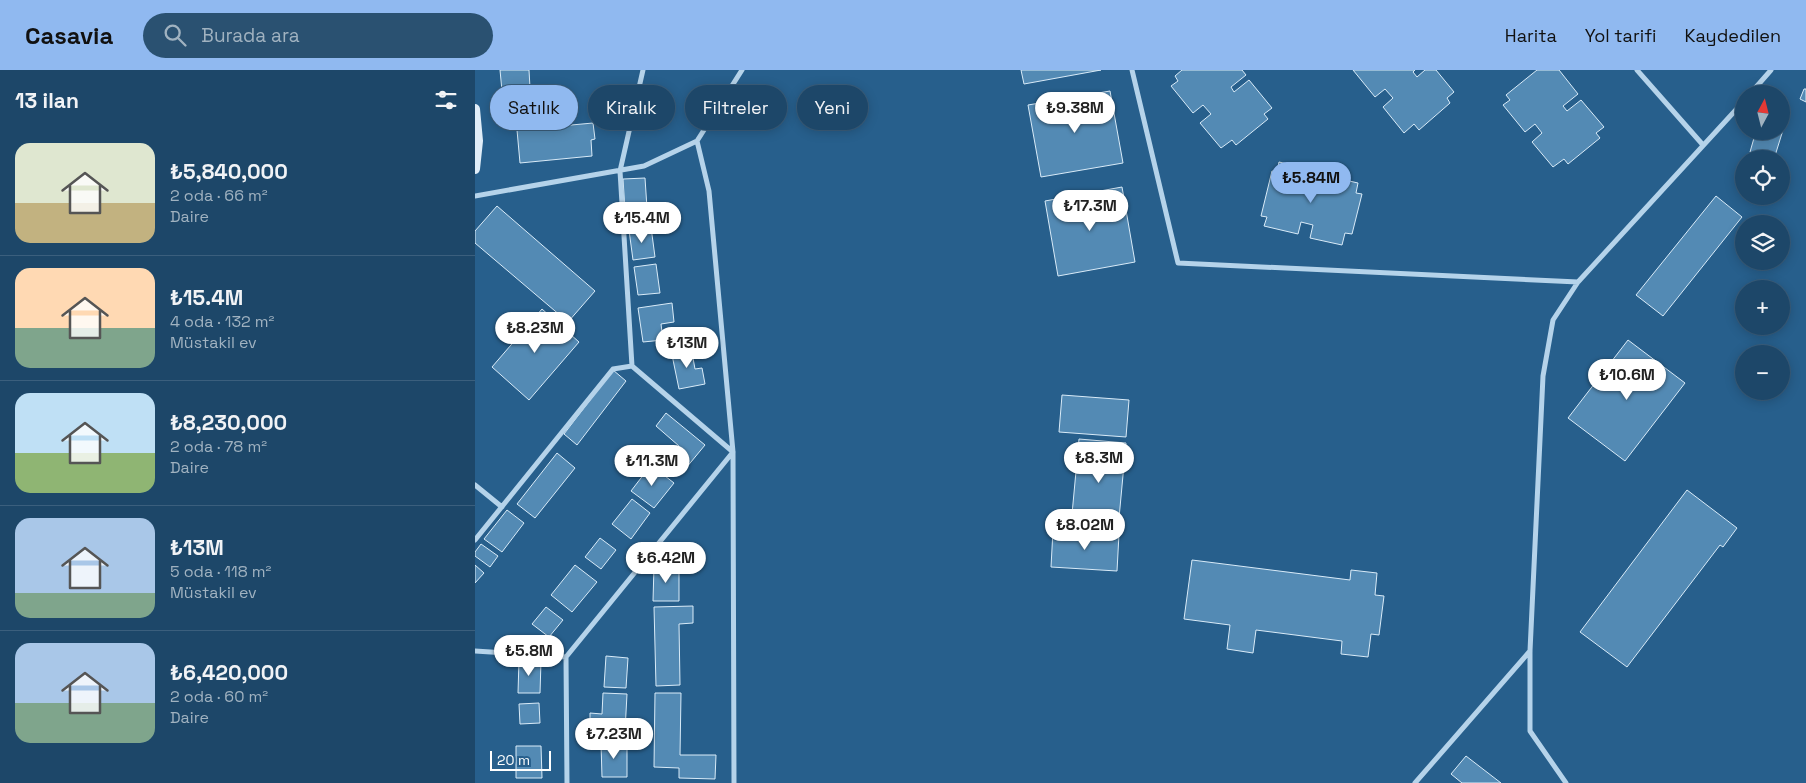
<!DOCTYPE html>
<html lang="tr">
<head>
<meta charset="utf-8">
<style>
	body { margin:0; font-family:"Space Grotesk",sans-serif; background:#2a5171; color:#f1f3f6; height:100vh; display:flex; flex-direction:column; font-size:19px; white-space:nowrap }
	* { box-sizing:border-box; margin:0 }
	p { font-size:16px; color:#a0b2c0 }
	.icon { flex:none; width:28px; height:28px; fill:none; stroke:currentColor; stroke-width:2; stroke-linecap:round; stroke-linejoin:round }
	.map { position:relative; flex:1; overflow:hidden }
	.side { display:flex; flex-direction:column; background:#1d4769; width:475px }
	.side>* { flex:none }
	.hud { position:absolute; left:15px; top:15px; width:475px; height:45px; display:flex; gap:10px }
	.needle { width:32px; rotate:7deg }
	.fabs { position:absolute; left:1260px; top:15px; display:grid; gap:10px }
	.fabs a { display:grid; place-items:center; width:55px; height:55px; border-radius:50%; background:#1d4769; box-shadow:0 2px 12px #0003,0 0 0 1px #3b5f7d; font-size:25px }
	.scale { position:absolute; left:15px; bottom:12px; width:61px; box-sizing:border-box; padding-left:5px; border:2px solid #fff; border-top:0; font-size:14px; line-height:18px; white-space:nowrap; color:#fff; -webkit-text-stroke:4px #275f8c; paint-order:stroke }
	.price { position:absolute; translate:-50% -42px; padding:0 11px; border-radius:18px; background:#fff; color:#222; font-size:16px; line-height:32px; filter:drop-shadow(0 1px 2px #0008) }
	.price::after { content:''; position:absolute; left:50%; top:30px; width:15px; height:11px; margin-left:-8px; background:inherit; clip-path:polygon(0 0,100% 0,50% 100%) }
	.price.selected { background:#90b9f0; color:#111 }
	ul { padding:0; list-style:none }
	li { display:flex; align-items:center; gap:15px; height:125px; padding:0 15px }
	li+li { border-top:1px solid #3b5f7d }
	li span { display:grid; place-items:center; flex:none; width:140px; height:100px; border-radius:15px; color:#555 }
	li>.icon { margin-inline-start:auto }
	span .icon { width:60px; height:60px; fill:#fffc; stroke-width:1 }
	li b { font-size:21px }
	h2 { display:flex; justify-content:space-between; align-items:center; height:60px; padding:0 15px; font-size:21px }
	.chip { padding:0 18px; border-radius:22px; background:#1d4769; box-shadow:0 2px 12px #0003,0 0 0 1px #3b5f7d; font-size:18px; line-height:45px }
	.chip.selected { background:#90b9f0; color:#111 }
	header { display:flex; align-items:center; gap:30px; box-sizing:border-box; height:70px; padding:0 25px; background:#90b9f0; color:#111 }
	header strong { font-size:24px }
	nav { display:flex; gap:28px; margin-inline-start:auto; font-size:18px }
	.search { width:350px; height:45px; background:#2a5171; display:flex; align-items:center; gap:12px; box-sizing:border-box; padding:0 18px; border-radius:28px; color:#a0b2c0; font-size:19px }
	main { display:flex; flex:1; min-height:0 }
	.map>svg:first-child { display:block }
</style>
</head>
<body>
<header>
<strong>Casavia</strong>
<div class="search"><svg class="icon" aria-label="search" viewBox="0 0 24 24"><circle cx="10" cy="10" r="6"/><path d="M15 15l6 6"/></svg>Burada ara</div>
<nav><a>Harita</a><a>Yol tarifi</a><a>Kaydedilen</a></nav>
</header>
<main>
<section class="side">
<h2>13 ilan<svg class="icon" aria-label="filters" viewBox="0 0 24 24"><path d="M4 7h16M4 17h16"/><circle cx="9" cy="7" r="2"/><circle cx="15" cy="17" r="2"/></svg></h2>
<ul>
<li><span style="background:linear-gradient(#dfe7d0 60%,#c2b280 0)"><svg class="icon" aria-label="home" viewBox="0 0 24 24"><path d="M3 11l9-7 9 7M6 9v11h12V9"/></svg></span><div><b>₺5,840,000</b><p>2 oda · 66 m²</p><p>Daire</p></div></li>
<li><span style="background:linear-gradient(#ffd9b3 60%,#7fa58c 0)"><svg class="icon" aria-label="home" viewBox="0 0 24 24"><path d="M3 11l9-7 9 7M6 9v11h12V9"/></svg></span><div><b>₺15.4M</b><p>4 oda · 132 m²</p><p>Müstakil ev</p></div></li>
<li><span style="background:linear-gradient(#bfe0f5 60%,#8fb573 0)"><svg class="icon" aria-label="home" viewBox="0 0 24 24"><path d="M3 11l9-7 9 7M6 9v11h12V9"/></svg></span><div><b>₺8,230,000</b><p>2 oda · 78 m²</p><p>Daire</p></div></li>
<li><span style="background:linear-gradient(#a9c7e8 75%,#7fa58c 0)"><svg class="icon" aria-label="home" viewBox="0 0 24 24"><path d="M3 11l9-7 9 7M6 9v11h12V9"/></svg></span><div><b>₺13M</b><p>5 oda · 118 m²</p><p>Müstakil ev</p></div></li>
<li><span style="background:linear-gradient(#a9c7e8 60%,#7fa58c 0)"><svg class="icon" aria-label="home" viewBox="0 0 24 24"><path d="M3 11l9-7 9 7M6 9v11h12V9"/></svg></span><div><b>₺6,420,000</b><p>2 oda · 60 m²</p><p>Daire</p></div></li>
</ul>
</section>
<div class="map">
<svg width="1331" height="713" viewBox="0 0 1331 713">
	<rect width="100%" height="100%" fill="#275f8c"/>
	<!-- building -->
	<path fill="#538ab4" stroke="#d9ebf8" d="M25,0H54L55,18L27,21Z
		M546,0H626L549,14Z
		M707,0H767L771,5L756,17L759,22L774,10L797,38L789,44L793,49L761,75L757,70L746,78L725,53L736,44L728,35L718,43L696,16L703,11L700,6Z
		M878,0H940L938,2L942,7L950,0H961L979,22L972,28L975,33L944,60L939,54L929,63L908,37L918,28L910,19L900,27Z
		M1062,0H1084L1103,24L1088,36L1092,41L1106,30L1129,57L1121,63L1125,68L1093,94L1089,89L1078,97L1057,72L1067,63L1060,54L1050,62L1028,35L1035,30L1031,25Z
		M1329,19H1331V32L1325,29Z
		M635,21L648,93L566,107L553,35Z
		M118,53L120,69L116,70L117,86L45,93L42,60Z
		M1306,59L1308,60L1299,89L1275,82L1281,61H1306Z
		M804,92L842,101L838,121L844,122L848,105L883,113L881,123L887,124L877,164L870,163L867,175L835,168L838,155L826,152L823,164L789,156L792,147L786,146L797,101L802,102Z
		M170,108L172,138L150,140L148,109Z
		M647,117L660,192L583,206L570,131Z
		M1241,126L1267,147L1188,246L1161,225Z
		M22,136L120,221L93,252L0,173V161Z
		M176,157L180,187L158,190L154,160Z
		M181,194L185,223L163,225L159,197Z
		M197,233L199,252L186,254L188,270L168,272L163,238Z
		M67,239L104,272L54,330L17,297Z
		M1153,270L1210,313L1150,391L1093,348Z
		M216,277L220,299L227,298L230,314L204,319L196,280Z
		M138,300L151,311L102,375L89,364Z
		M587,325L654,330L651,367L584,362Z
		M191,343L230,375L211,398L196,385L204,376L181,356Z
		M604,369L651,373L643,459L596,455Z
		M82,383L100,398L60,448L42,434Z
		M176,395L199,413L179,438L156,421Z
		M1212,420L1262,458L1248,477L1245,475L1152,597L1105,562Z
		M157,429L175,443L156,469L137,454Z
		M32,440L49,453L27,482L9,469Z
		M578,460L644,464L642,501L576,497Z
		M125,468L141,480L126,499L110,487Z
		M6,474L23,486L15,497L0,486V482Z
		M717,490L875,510L876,500L902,503L900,525L909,526L904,565L896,564L893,587L866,584L867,571L781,560L778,583L752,579L755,555L709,549Z
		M0,495L9,503L0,513Z
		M100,495L122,512L97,542L76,525Z
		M179,496H204V531H178Z
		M218,536V553L204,554L205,615L181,616L179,537Z
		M71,537L88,550L74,567L57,554Z
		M131,586L153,588L151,618L129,617Z
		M44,590L66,591L65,623H43Z
		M128,623L152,624L150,661L115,660V643L127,644Z
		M180,623H206L205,685H241L240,709L204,708V698L179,697Z
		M64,633L65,653L45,654L44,634Z
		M126,673H152V707H127Z
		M41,676H66L67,708H41Z
		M991,686L1026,713H987L976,704Z"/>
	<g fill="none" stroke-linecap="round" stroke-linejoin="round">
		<!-- street -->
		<path stroke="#b5d3ea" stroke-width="5" d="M168,0L145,101L157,296L258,382
			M657,0L703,193L1103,212
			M1162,0L1228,75
			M1275,24L1296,0
			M222,71L234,121L258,382L259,713
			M0,126L169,96L222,71L267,0
			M0,415L27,437
			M0,470L138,299L157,296
			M0,581L91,587
			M92,713L91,587L258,382
			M940,713L1055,581
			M1091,713L1055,661V581L1068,306L1078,250L1103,212L1269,31"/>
		<!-- secondary -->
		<path stroke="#e0edf8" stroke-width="10" d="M0,39L3,71L0,99"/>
	</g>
</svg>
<div class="fabs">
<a><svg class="needle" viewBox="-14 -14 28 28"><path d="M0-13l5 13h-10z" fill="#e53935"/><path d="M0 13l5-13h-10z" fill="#a0b2c0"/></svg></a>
<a><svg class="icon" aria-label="locate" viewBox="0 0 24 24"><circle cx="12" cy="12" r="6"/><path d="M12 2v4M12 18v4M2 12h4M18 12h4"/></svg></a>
<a><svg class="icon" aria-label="layers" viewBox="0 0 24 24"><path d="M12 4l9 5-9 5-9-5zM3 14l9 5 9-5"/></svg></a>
<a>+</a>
<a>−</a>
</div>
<div class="scale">20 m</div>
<b class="price" style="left:600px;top:64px">₺9.38M</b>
<b class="price selected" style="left:836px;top:134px">₺5.84M</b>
<b class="price" style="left:615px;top:162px">₺17.3M</b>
<b class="price" style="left:167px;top:174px">₺15.4M</b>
<b class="price" style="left:60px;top:284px">₺8.23M</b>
<b class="price" style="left:212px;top:299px">₺13M</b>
<b class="price" style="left:1152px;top:331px">₺10.6M</b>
<b class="price" style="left:624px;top:414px">₺8.3M</b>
<b class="price" style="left:177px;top:417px">₺11.3M</b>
<b class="price" style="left:610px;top:481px">₺8.02M</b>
<b class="price" style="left:191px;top:514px">₺6.42M</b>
<b class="price" style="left:54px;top:607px">₺5.8M</b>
<b class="price" style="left:139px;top:690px">₺7.23M</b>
<div class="hud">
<a class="chip selected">Satılık</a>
<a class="chip">Kiralık</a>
<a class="chip">Filtreler</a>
<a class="chip">Yeni</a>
</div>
</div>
</main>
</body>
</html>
